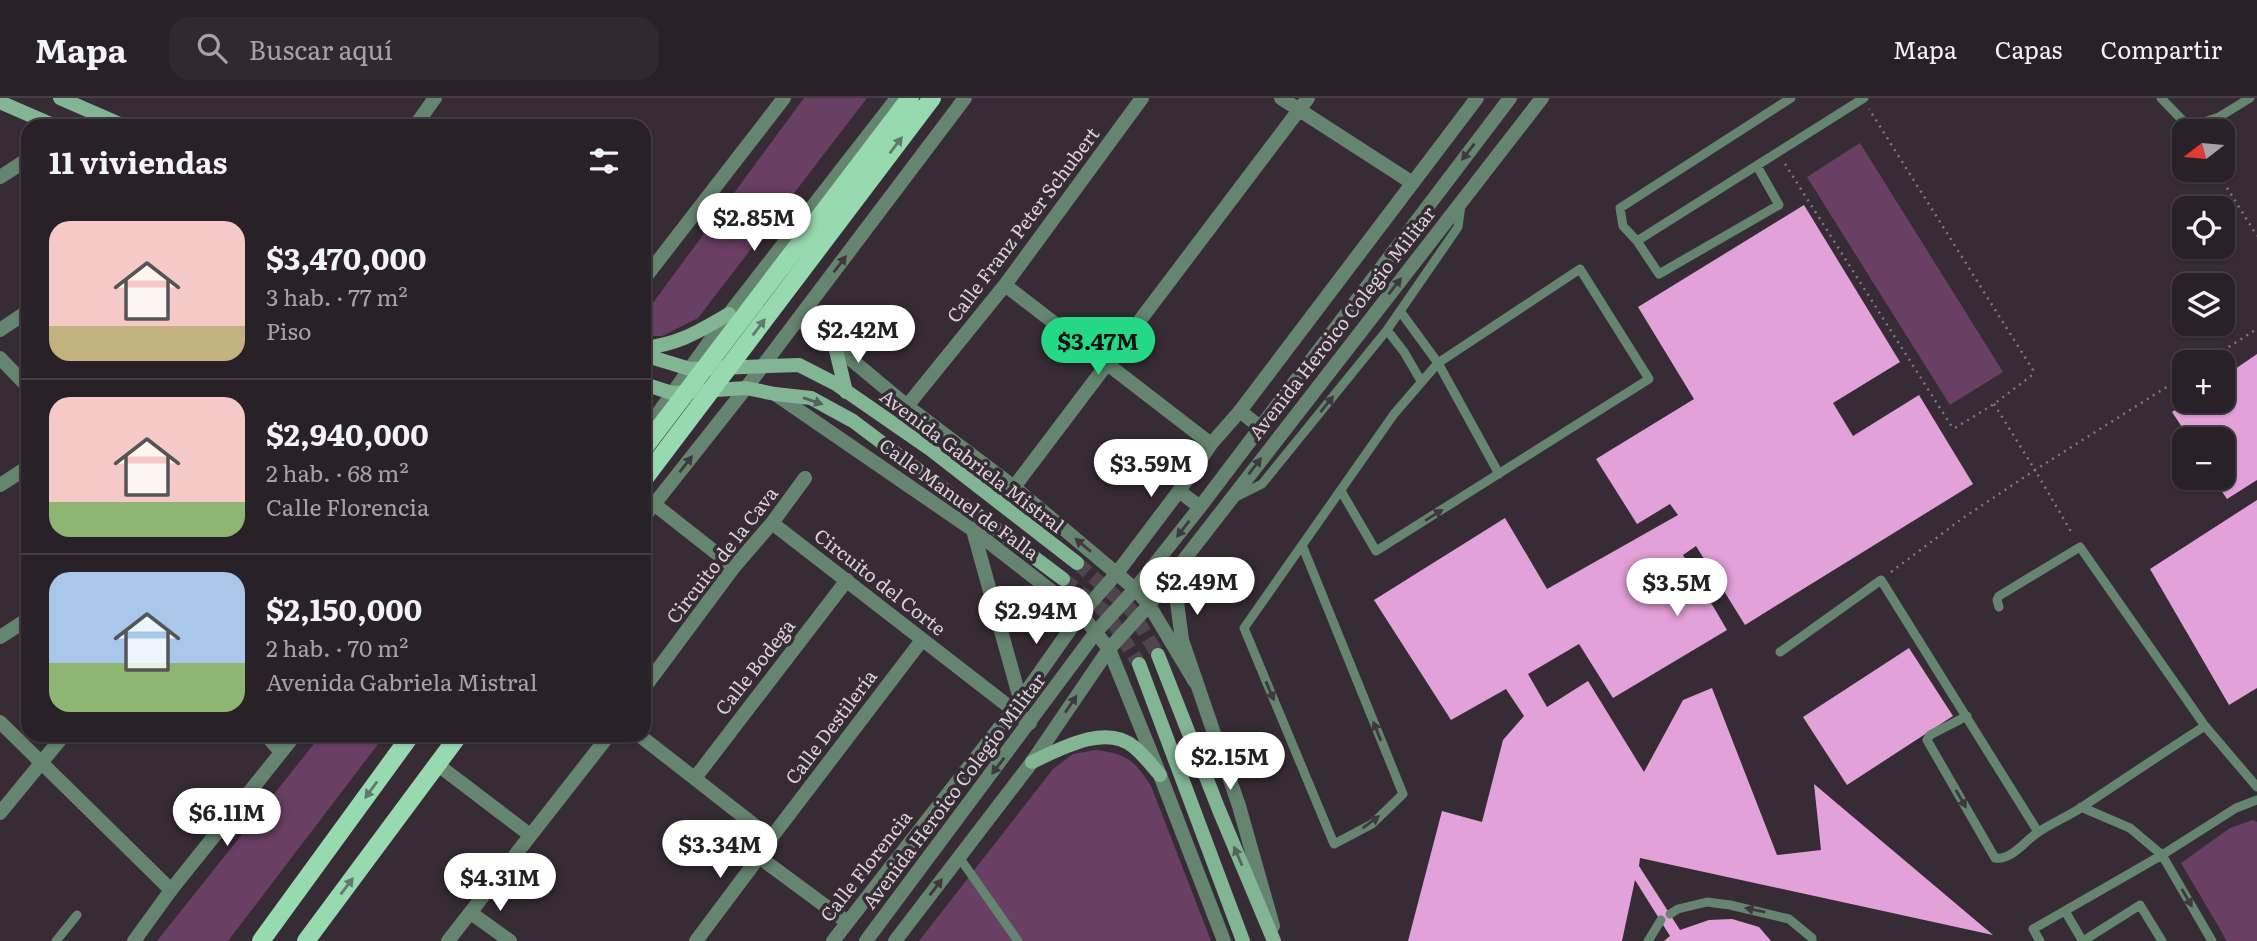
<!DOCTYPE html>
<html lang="es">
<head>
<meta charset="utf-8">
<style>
	body { margin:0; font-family:Literata,serif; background:#312930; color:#f1f3f6; height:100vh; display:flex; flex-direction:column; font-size:26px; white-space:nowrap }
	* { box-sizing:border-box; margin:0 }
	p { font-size:23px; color:#a5a3a8 }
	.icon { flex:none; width:38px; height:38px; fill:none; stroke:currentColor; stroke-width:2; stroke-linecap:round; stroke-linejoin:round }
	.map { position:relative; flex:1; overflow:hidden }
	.drawer { position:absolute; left:21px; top:21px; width:630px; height:623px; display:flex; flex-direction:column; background:#292128; border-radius:21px; box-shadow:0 2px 5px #0004,0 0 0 2px #453e45 }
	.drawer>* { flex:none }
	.needle { width:46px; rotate:254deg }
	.controls { position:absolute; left:2172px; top:21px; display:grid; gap:14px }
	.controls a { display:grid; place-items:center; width:63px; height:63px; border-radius:14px; background:#292128; box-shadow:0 2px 5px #0004,0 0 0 2px #453e45; font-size:35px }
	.price { position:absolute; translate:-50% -60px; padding:0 16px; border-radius:24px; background:#fff; color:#222; font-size:23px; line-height:46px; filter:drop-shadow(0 2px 4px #0008) }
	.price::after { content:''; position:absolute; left:50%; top:42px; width:21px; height:16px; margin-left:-10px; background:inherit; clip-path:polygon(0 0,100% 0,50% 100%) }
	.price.on { background:#25d886; color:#111 }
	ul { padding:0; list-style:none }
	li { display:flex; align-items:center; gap:21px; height:175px; padding:0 28px }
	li+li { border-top:2px solid #453e45 }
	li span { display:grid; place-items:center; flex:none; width:196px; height:140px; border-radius:21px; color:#555 }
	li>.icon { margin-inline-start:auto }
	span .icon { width:84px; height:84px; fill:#fffc; stroke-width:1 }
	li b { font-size:30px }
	h2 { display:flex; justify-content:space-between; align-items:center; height:84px; padding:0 28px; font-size:30px }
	header { display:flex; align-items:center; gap:42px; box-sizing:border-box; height:98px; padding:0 35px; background:#292128; border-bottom:2px solid #453e45 }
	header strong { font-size:33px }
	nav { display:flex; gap:38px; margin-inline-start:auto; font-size:24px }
	.search { width:490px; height:63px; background:#312930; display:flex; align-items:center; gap:18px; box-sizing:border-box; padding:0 24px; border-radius:21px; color:#a5a3a8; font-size:26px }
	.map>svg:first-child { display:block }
</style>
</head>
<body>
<header>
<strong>Mapa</strong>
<div class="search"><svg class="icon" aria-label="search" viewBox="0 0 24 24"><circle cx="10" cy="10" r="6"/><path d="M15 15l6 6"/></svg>Buscar aquí</div>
<nav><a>Mapa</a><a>Capas</a><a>Compartir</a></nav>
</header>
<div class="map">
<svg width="2257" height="843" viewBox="0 0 2257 843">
	<rect width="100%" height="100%" fill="#372c35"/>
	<!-- green -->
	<path fill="#693f63" d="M804,0H867L698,220L662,238H644V217Z
		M1860,45L2003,274L1950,307L1807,79Z
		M321,637H385L228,843H157Z
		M1096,652C1127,656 1134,662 1151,688L1211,843H919L1053,671L1073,656Z
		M2253,722L2257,724V843H2227L2181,765L2230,730Z"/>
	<!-- building -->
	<path fill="#e3a1d9" d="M1804,107L1900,264L1833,305L1853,338L1919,297L1973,386L1745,527L1696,448L1683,457L1727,532L1613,600L1579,546L1528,576L1547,609L1588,583L1644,674L1683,602L1712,590L1777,757L1821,752L1814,686L1993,837L1640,760L1639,768L1680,832L1709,822L1732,821L1759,829L1771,843H1664L1670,838L1635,782L1622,843H1408L1442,713L1482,724L1503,642L1524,618L1506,591L1451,622L1374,502L1505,420L1547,491L1678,417L1670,406L1637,426L1596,361L1694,301L1638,209Z
		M2257,256V382L2227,401L2213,380H2222V341H2190L2172,314L2188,303H2222V280Z
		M2257,402V590L2229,607L2150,471Z
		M1909,550L1953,618L1847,687L1803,619Z"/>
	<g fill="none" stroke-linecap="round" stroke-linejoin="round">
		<!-- secondary-tunnel -->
		<path stroke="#4f454d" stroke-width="14" stroke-dasharray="14 7" stroke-linecap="butt" d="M1077,465L1131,512L1158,557
			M1063,481L1108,516L1139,566"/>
		<!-- path -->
		<path stroke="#80777f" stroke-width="2.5" stroke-dasharray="2 5" stroke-linecap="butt" d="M1785,66L1952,329L1955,330L1994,306L2032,277L2033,272L1869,11
			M2216,72L2257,138
			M2205,264L2257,231
			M1994,306L2035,372L2184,278
			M1891,474L1963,420L2035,372L2073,437"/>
		<!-- service -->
		<path stroke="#658570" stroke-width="9" d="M2161,0L2189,29L2219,19L2250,0
			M1757,68L1779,107L1659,176L1637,143L1623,128L1620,110L1791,0
			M1637,143L1864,0
			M1400,213L1438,265L1499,376
			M1387,232L1404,254L1421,283
			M1236,399L1262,386L1387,232L1458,129L1461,107
			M1302,447L1403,696L1372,726L1334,746L1244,530L1394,316L1438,265L1580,171L1649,281L1376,453L1341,393
			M1999,509L1997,502L1999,498L2080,449L2205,628
			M1780,554L1881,482L2038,734
			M1967,618L1930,637L1927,642L1995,760C2012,763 2026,741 2040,733C2054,724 2069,718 2082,709C2123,682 2164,654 2205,628L2257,689
			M959,759L1018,843
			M2065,813L2082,842
			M1670,816L1678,811L1707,804L1730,807L1789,821L1812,840V843
			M56,843L77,817
			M1648,843L1661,822
			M2040,843L2033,831L2162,757L2130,730L2081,709
			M2083,843L2140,807L2162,843
			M2212,843L2162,757L2236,710L2257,702"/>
		<!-- minor -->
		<path stroke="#658570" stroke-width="14" d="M1281,0L1411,84
			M415,28L435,0
			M0,79L28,61
			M644,181L784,0
			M1005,187L1211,346
			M0,232L28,213
			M0,260L28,289
			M907,308L1005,187L1142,0
			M0,387L28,369
			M1014,389L1308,0
			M654,406L734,469
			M772,425L1030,625
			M0,539L28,521
			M644,590L734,469L772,425L805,380
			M0,624L171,792
			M266,637L281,654
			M639,637L771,740
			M438,667L530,737
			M695,680L847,482
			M0,715L64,637
			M759,759L847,824
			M471,815L510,843
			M448,843L609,637
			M696,843L759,759L771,740L922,542
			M833,843L1014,611L1081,516L1117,475L1179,393L1211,346L1240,313L1477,0"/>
		<!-- tertiary -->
		<path stroke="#658570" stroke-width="14" d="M798,221L835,248L907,308L1014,389L1135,491L1149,507L1195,584
			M775,296L973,432L1081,516L1109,551L1160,677L1224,843
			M1240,313L1261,330
			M644,335L729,216L897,0
			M1179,393L1200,409
			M644,419L746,290L965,0
			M973,432L1020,601
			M1187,462L1177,504L1182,542L1239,708L1273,828
			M134,843L171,792L295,637
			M866,843L1096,534L1135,491L1200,409L1510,0
			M895,843L1032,664L1109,551L1149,507L1542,0"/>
		<!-- secondary -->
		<path stroke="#82b594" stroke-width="14" d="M60,0L124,28
			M0,4L55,28
			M835,248L846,294
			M644,250C680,246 699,233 729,216
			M644,257L690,271L799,267L836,286L930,351L1077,465
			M644,286L672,295L746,290L775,296L811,300L853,323L1063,481
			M1158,557L1219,712L1274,843
			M1139,566L1243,843
			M1032,664C1060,651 1106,625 1134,649C1144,657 1152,668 1160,677"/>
		<!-- primary -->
		<path stroke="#97dab0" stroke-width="18" d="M261,843L411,637
			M306,843L459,637"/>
		<!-- primary-bridge -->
		<path stroke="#97dab0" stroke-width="18" d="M644,350L910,0
			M644,381L932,0"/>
	</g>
	<!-- one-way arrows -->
	<defs><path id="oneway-solid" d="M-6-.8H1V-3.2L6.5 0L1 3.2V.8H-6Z" transform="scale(1.75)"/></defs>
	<g fill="#627a6c">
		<use href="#oneway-solid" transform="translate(896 47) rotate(-53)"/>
		<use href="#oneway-solid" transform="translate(759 229) rotate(-53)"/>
		<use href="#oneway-solid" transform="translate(371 692) rotate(126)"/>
		<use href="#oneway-solid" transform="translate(347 788) rotate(-53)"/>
	</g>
	<g fill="#3e393e">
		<use href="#oneway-solid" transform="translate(1468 54) rotate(128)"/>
		<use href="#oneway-solid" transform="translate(840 166) rotate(-53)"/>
		<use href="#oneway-solid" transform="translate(1395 188) rotate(-52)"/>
		<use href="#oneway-solid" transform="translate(1327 306) rotate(-51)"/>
		<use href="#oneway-solid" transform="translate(686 366) rotate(-52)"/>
		<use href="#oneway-solid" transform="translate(1255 368) rotate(-52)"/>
		<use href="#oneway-solid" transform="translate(1434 417) rotate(-32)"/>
		<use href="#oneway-solid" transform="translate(1183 431) rotate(128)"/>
		<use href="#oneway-solid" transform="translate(1083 447) rotate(-140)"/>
		<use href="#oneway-solid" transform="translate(1270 593) rotate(67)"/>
		<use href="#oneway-solid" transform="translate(1071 606) rotate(-56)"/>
		<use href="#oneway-solid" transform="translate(1377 633) rotate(-112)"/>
		<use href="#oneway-solid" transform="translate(998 668) rotate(127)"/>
		<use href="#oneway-solid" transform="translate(1961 701) rotate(60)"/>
		<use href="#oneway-solid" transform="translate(1371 724) rotate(-36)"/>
		<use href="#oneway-solid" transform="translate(936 789) rotate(-53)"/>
		<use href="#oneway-solid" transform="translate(2187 800) rotate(60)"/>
		<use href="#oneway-solid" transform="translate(1755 812) rotate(-168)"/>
	</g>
	<g fill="#55635b">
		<use href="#oneway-solid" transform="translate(813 303) rotate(19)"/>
		<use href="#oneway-solid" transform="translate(1238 758) rotate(-113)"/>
	</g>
	<g text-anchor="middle" stroke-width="7" stroke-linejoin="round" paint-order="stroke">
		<!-- street labels -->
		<g font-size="19" fill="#d9d2d8" stroke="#372c35">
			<text transform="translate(1023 127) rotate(-53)" y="7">Calle Franz Peter Schubert</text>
			<text transform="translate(1342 225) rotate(-52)" y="7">Avenida Heroico Colegio Militar</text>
			<text transform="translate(972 363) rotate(37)" y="7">Avenida Gabriela Mistral</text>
			<text transform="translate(959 401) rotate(36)" y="7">Calle Manuel de Falla</text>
			<text transform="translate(722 457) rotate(-52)" y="7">Circuito de la Cava</text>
			<text transform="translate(880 484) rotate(38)" y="7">Circuito del Corte</text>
			<text transform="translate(755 569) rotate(-52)" y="7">Calle Bodega</text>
			<text transform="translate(831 629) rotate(-53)" y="7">Calle Destilería</text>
			<text transform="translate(954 693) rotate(-53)" y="7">Avenida Heroico Colegio Militar</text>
			<text transform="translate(866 768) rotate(-52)" y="7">Calle Florencia</text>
		</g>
	</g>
</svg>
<div class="controls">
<a><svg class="needle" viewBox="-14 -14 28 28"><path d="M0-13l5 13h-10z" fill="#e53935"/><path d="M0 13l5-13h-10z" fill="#a5a3a8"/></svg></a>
<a><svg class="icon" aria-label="locate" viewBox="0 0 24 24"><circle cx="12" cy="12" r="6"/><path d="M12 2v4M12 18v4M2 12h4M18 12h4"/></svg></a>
<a><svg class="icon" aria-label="layers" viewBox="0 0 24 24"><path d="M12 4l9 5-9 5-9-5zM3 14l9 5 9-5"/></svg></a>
<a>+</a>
<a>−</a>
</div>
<b class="price" style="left:754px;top:155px">$2.85M</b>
<b class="price" style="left:858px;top:267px">$2.42M</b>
<b class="price on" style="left:1098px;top:279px">$3.47M</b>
<b class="price" style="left:1151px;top:401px">$3.59M</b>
<b class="price" style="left:1197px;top:519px">$2.49M</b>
<b class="price" style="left:1677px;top:520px">$3.5M</b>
<b class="price" style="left:1036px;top:548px">$2.94M</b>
<b class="price" style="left:1230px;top:694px">$2.15M</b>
<b class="price" style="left:227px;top:750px">$6.11M</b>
<b class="price" style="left:720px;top:782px">$3.34M</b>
<b class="price" style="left:500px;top:815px">$4.31M</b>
<section class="drawer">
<h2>11 viviendas<svg class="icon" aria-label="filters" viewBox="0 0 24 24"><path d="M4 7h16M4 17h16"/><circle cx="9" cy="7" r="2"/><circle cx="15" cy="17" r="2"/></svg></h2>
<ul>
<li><span style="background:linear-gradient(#f6c9c9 75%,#c2b280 0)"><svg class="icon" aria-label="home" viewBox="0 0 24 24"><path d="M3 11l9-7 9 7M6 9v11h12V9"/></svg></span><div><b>$3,470,000</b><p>3 hab. · 77 m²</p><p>Piso</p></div></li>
<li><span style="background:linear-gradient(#f6c9c9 75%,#8fb573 0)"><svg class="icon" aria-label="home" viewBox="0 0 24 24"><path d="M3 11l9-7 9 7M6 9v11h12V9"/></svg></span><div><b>$2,940,000</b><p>2 hab. · 68 m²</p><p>Calle Florencia</p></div></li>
<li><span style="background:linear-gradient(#a9c7e8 65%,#8fb573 0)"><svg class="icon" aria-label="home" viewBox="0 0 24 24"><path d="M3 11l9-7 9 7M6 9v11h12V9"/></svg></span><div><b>$2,150,000</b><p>2 hab. · 70 m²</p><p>Avenida Gabriela Mistral</p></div></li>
</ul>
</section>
</div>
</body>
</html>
